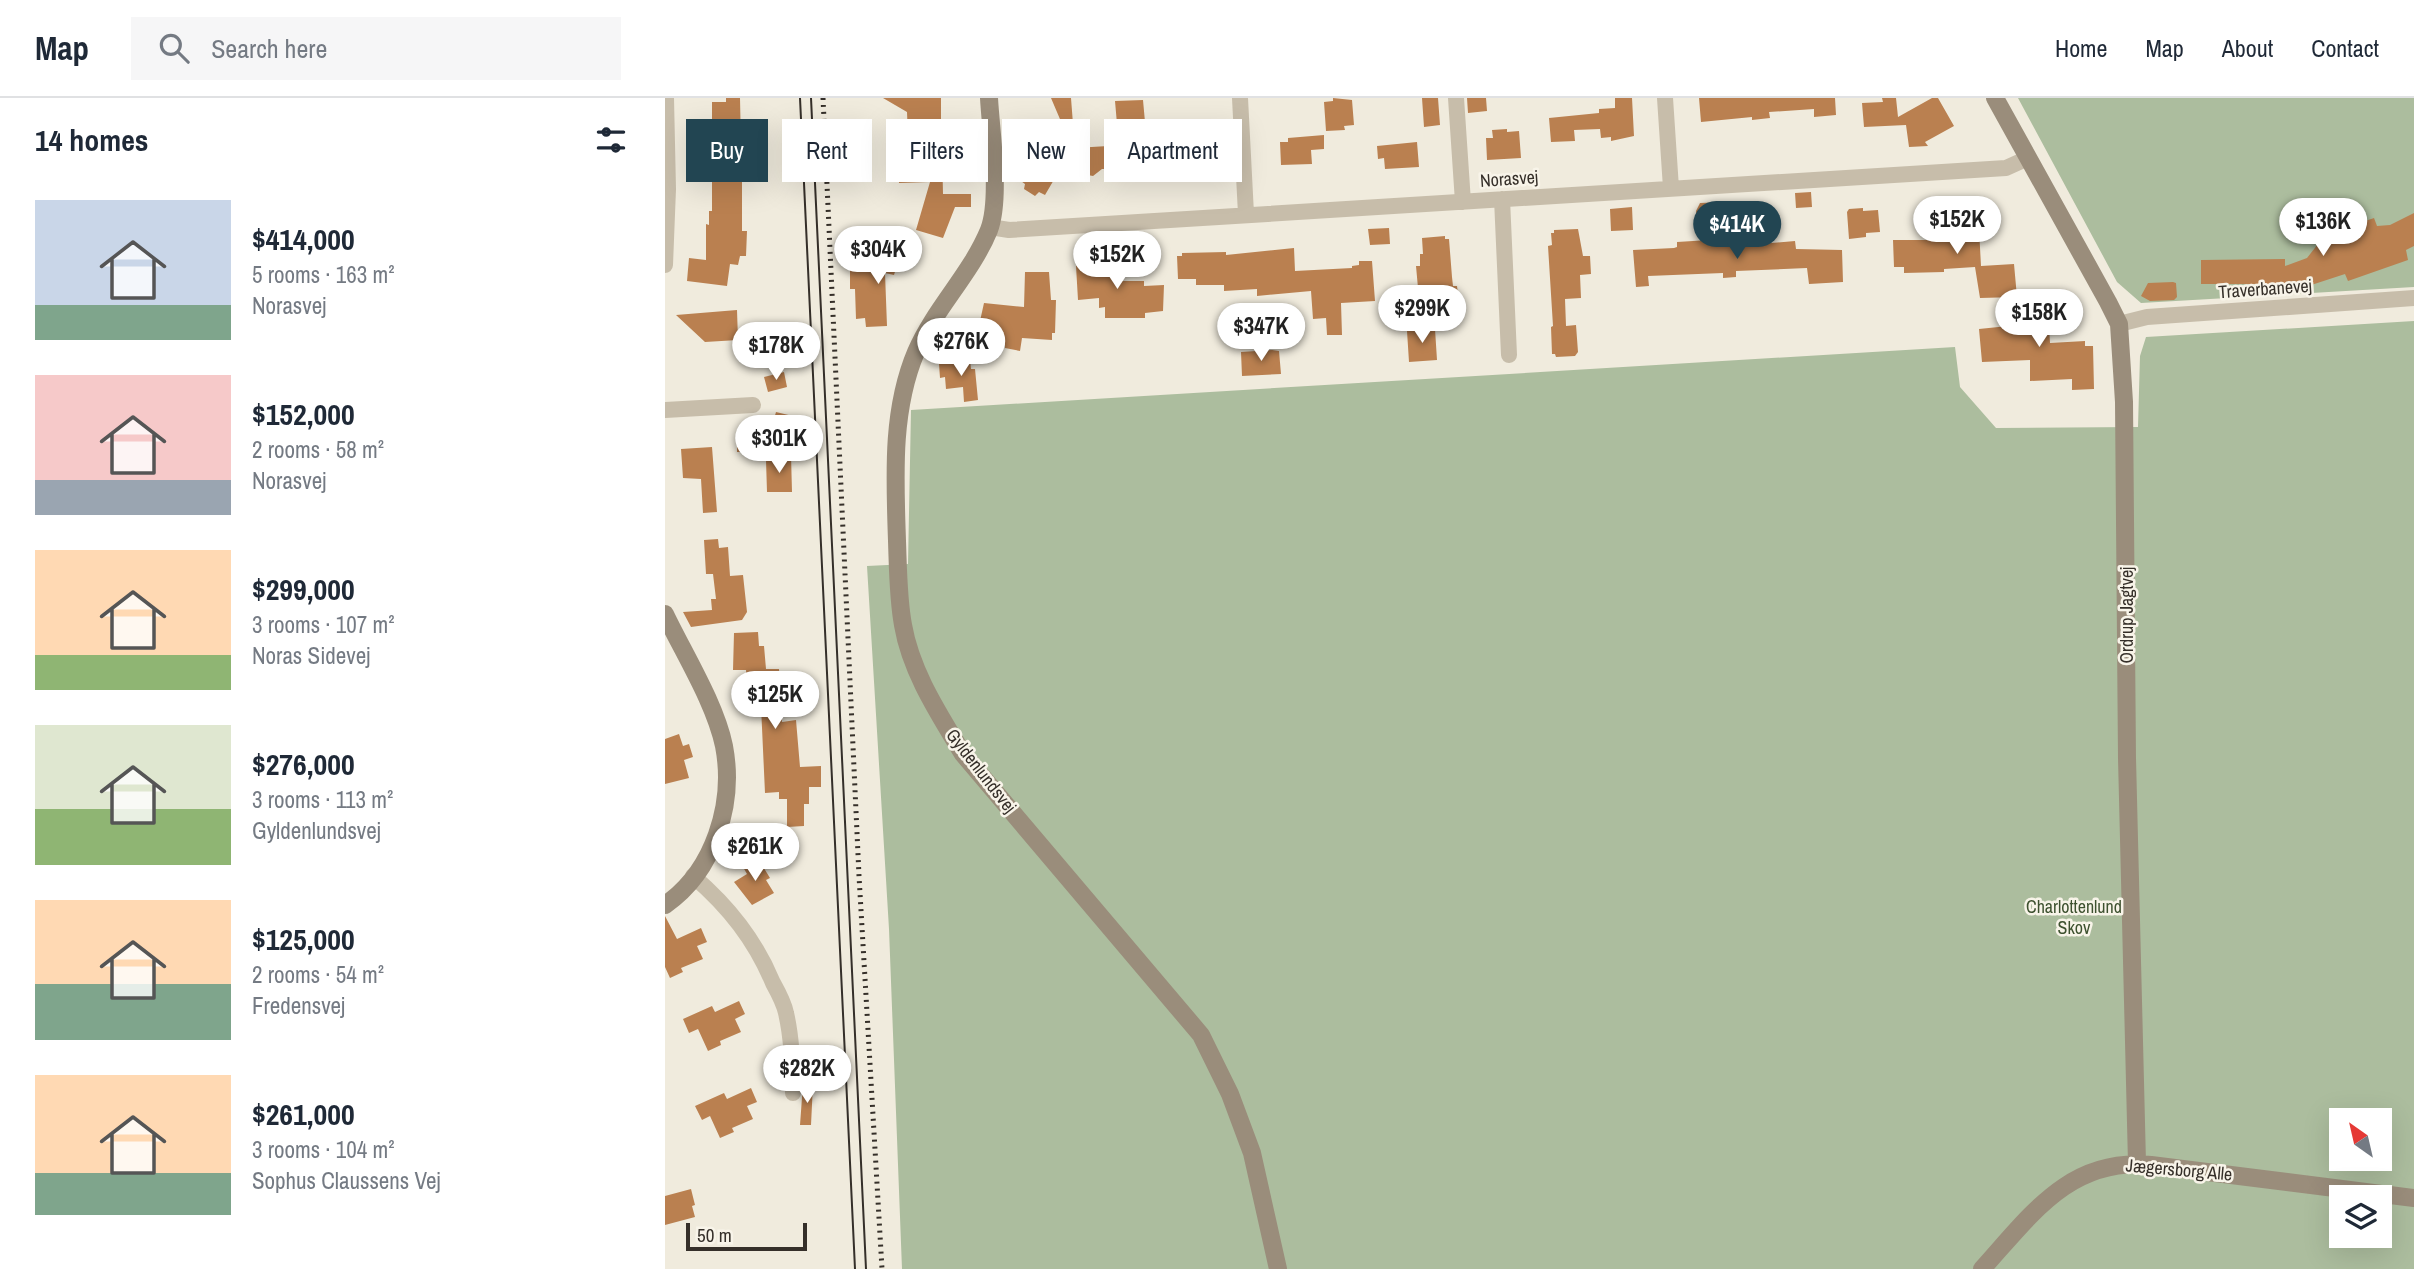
<!DOCTYPE html>
<html lang="en">
<head>
<meta charset="utf-8">
<style>
	body { margin:0; font-family:"Archivo Narrow",sans-serif; background:#f6f6f7; color:#1f2937; height:100vh; display:flex; flex-direction:column; font-size:26px; white-space:nowrap }
	* { box-sizing:border-box; margin:0 }
	p { font-size:23px; color:#747a83 }
	.icon { flex:none; width:38px; height:38px; fill:none; stroke:currentColor; stroke-width:2; stroke-linecap:round; stroke-linejoin:round }
	.map { position:relative; flex:1; overflow:hidden }
	.sheet { display:flex; flex-direction:column; background:#fff; width:665px }
	.sheet>* { flex:none }
	.banner { position:absolute; left:21px; top:21px; width:665px; height:63px; display:flex; gap:14px }
	.needle { width:46px; rotate:326deg }
	.tools { position:absolute; left:1664px; top:1010px; display:grid; gap:14px }
	.tools a { display:grid; place-items:center; width:63px; height:63px; border-radius:0px; background:#fff; box-shadow:0 7px 28px #0002; font-size:35px }
	.scale { position:absolute; left:21px; bottom:18px; width:121px; box-sizing:border-box; padding-left:7px; border:4px solid #352f29; border-top:0; font-size:19px; line-height:24px; white-space:nowrap; color:#352f29; -webkit-text-stroke:5px #f8f4e9; paint-order:stroke }
	.price { position:absolute; translate:-50% -60px; padding:0 16px; border-radius:24px; background:#fff; color:#222; font-size:23px; line-height:46px; filter:drop-shadow(0 2px 4px #0008) }
	.price::after { content:''; position:absolute; left:50%; top:42px; width:21px; height:16px; margin-left:-10px; background:inherit; clip-path:polygon(0 0,100% 0,50% 100%) }
	.price.on { background:#224552; color:#fff }
	ul { padding:0; list-style:none }
	li { display:flex; align-items:center; gap:21px; height:175px; padding:0 35px }
	li span { display:grid; place-items:center; flex:none; width:196px; height:140px; border-radius:0px; color:#555 }
	li>.icon { margin-inline-start:auto }
	span .icon { width:84px; height:84px; fill:#fffc; stroke-width:1 }
	li b { font-size:30px }
	h2 { display:flex; justify-content:space-between; align-items:center; height:84px; padding:0 35px; font-size:30px }
	.pill { padding:0 24px; border-radius:0px; background:#fff; box-shadow:0 7px 28px #0002; font-size:24px; line-height:63px }
	.pill.on { background:#224552; color:#fff }
	header { display:flex; align-items:center; gap:42px; box-sizing:border-box; height:98px; padding:0 35px; background:#fff; border-bottom:2px solid #e0e1e3 }
	header strong { font-size:33px }
	nav { display:flex; gap:38px; margin-inline-start:auto; font-size:24px }
	.search { width:490px; height:63px; background:#f6f6f7; display:flex; align-items:center; gap:18px; box-sizing:border-box; padding:0 24px; border-radius:0px; color:#747a83; font-size:26px }
	main { display:flex; flex:1; min-height:0 }
	.map>svg:first-child { display:block }
</style>
</head>
<body>
<header>
<strong>Map</strong>
<div class="search"><svg class="icon" aria-label="search" viewBox="0 0 24 24"><circle cx="10" cy="10" r="6"/><path d="M15 15l6 6"/></svg>Search here</div>
<nav><a>Home</a><a>Map</a><a>About</a><a>Contact</a></nav>
</header>
<main>
<section class="sheet">
<h2>14 homes<svg class="icon" aria-label="filters" viewBox="0 0 24 24"><path d="M4 7h16M4 17h16"/><circle cx="9" cy="7" r="2"/><circle cx="15" cy="17" r="2"/></svg></h2>
<ul>
<li><span style="background:linear-gradient(#c9d6e8 75%,#7fa58c 0)"><svg class="icon" aria-label="home" viewBox="0 0 24 24"><path d="M3 11l9-7 9 7M6 9v11h12V9"/></svg></span><div><b>$414,000</b><p>5 rooms · 163 m²</p><p>Norasvej</p></div></li>
<li><span style="background:linear-gradient(#f6c9c9 75%,#9aa5b1 0)"><svg class="icon" aria-label="home" viewBox="0 0 24 24"><path d="M3 11l9-7 9 7M6 9v11h12V9"/></svg></span><div><b>$152,000</b><p>2 rooms · 58 m²</p><p>Norasvej</p></div></li>
<li><span style="background:linear-gradient(#ffd9b3 75%,#8fb573 0)"><svg class="icon" aria-label="home" viewBox="0 0 24 24"><path d="M3 11l9-7 9 7M6 9v11h12V9"/></svg></span><div><b>$299,000</b><p>3 rooms · 107 m²</p><p>Noras Sidevej</p></div></li>
<li><span style="background:linear-gradient(#dfe7d0 60%,#8fb573 0)"><svg class="icon" aria-label="home" viewBox="0 0 24 24"><path d="M3 11l9-7 9 7M6 9v11h12V9"/></svg></span><div><b>$276,000</b><p>3 rooms · 113 m²</p><p>Gyldenlundsvej</p></div></li>
<li><span style="background:linear-gradient(#ffd9b3 60%,#7fa58c 0)"><svg class="icon" aria-label="home" viewBox="0 0 24 24"><path d="M3 11l9-7 9 7M6 9v11h12V9"/></svg></span><div><b>$125,000</b><p>2 rooms · 54 m²</p><p>Fredensvej</p></div></li>
<li><span style="background:linear-gradient(#ffd9b3 70%,#7fa58c 0)"><svg class="icon" aria-label="home" viewBox="0 0 24 24"><path d="M3 11l9-7 9 7M6 9v11h12V9"/></svg></span><div><b>$261,000</b><p>3 rooms · 104 m²</p><p>Sophus Claussens Vej</p></div></li>
</ul>
</section>
<div class="map">
<svg width="1749" height="1171" viewBox="0 0 1749 1171">
	<rect width="100%" height="100%" fill="#f0ebdd"/>
	<!-- green -->
	<path fill="#acbd9e" fill-rule="evenodd" d="M1353,0H1749V189L1476,205L1452,184Z
		M1749,223V1171H237L224,831L202,468L243,466L246,312L1290,249L1295,289L1331,330L1473,329L1475,258L1481,239ZM1676,1022H1715V1060H1676ZM1676,1099H1715V1138H1676Z"/>
	<!-- building -->
	<path fill="#ba8050" d="M61,0H75L76,48L70,49L71,74L77,73V133H82L81,158H75L73,167L65,166L62,188L22,183L24,160L41,162V126L44,127V113H47V4H61Z
		M218,0H276V26H257V52L266,51L268,68L274,51L277,52L278,96H306V109H290L278,140L251,132L265,84L234,85L232,41L243,40L242,14Z
		M386,0H406L410,52L407,51L380,97L374,94L370,98L359,91L360,86L353,81L366,59L376,64L380,58L388,63L387,49L406,47Z
		M668,0L687,2L689,27L679,28L680,32L661,33L659,4L668,3Z
		M757,0H773L775,27L759,29Z
		M802,0H821L822,13L803,15Z
		M950,0H967L969,38L946,43V39L936,40L935,31L909,32L910,43L886,44L884,20L934,15V11L950,10Z
		M1034,0H1170L1171,17L1149,19V11L1104,14L1105,20L1087,22V19L1036,24Z
		M1217,0H1231L1233,19L1267,0H1273L1289,28L1260,44L1263,48L1244,49L1241,27L1199,29L1197,5L1218,4Z
		M478,2L480,24H483L484,38L447,40L446,26H452L450,3Z
		M842,31V34L854,33L856,60L822,62L821,40H828L827,32Z
		M659,37V51L646,52L647,66L616,67L615,44H623V40Z
		M540,39L539,65L504,70L502,42Z
		M752,44L754,69L720,71L719,60L713,61L712,48Z
		M443,48L444,71H437L428,78L412,75L410,50Z
		M1146,94L1147,109L1131,110L1130,95Z
		M1061,104L1063,120L1032,123L1031,113L1035,105Z
		M967,109L968,132L946,133L945,111Z
		M1311,109L1313,112L1316,168L1349,166L1352,199L1315,200L1310,169L1279,171V174L1239,175V169H1229L1228,142H1279L1278,132H1288L1287,114L1290,113V110Z
		M1198,110V113L1213,112L1215,134L1201,135V139L1184,141L1182,114L1184,111Z
		M1749,115V148L1741,152L1743,162L1683,183L1680,176L1634,191L1632,186L1619,190V186H1536V162L1620,161V168L1642,160L1653,146L1651,140L1709,120L1712,128L1725,127Z
		M724,130L725,146L705,147L703,131Z
		M913,131L918,158H925L926,176L915,177L916,200L900,201L901,228L911,227L913,254L910,258L891,259L890,256H887L886,229L888,228L883,148L887,147L886,135H889V132Z
		M780,138V141H784L787,179L788,188H792L794,206L764,208V204L756,205L754,201L751,168H755V156H758L757,140Z
		M1044,142V146L1072,144V148L1130,143L1131,151L1177,152L1178,184L1144,186L1142,170L1071,173V179L1058,180V175L983,178L984,188L971,189L968,152L1009,150L1012,149V144Z
		M221,148L251,153L246,171L232,167L229,177L220,175L222,228L201,229L200,220L191,221L190,191H185V172L214,173Z
		M629,150L630,173L687,170V168L694,167V163H707L710,203L676,205L677,237H662L661,220L648,221L646,193L592,198V191L559,193V187H531V181H513L512,158H517V155L561,154V157Z
		M451,160L452,183H479V188L499,187L498,213L480,215V220H440V209L434,210V200L413,202L411,168L420,167L421,162Z
		M360,174H384L386,202H391L390,235H387V242L357,240L355,253L340,250V246L332,245L333,234L313,232L319,205L359,209Z
		M1508,184L1511,185L1512,199L1509,202L1485,203L1476,198L1483,185Z
		M1377,206L1378,214L1383,213L1385,245L1420,243V248H1428L1429,291L1407,292V281L1365,283V262L1317,264L1314,231L1353,227L1352,207Z
		M72,212L73,242L40,244L11,217Z
		M770,231L772,262L744,264L742,233Z
		M607,252L614,253L616,276L577,278L576,254Z
		M305,262L306,271H310L313,302L299,304L298,289L281,291L280,279L275,280L274,266Z
		M119,274L122,289L103,294L99,279Z
		M111,314L140,321L139,340L106,331Z
		M87,331L88,354H72V332Z
		M47,349L52,414L38,415L36,381L18,380L16,351Z
		M126,357L127,394H102L101,362H114L116,359Z
		M53,441L54,450L63,449L65,478L78,477L82,514L77,522L26,529L18,514L47,512L46,501H51L48,476H41L39,442Z
		M93,534L94,548H99L101,571H114L117,624L131,622L135,669L156,668V689H144V706H139V728L122,729V701H114V694L100,695L96,608L83,609L81,572H68L69,535Z
		M14,636L18,648L24,646L28,659L19,662L24,680L0,686V641Z
		M89,762L94,770L97,767L105,780L101,782L109,795L87,807L69,784L82,776L78,769Z
		M0,818L12,841L36,830L42,844L32,848L38,861L16,870L18,874L5,880L0,869Z
		M74,903L80,916L70,921L76,934L55,943L56,947L43,953L33,931L24,935L18,921L47,908L50,914Z
		M138,986H148L146,1027H135Z
		M86,990L92,1004L82,1008L88,1021L67,1030L69,1034L55,1040L45,1018L37,1022L30,1008L59,995L62,1001Z
		M26,1091L30,1107L27,1108L30,1119L0,1127V1098Z"/>
	<g fill="none" stroke-linecap="round" stroke-linejoin="round">
		<!-- street -->
		<path stroke="#c7bdaa" stroke-width="16" d="M575,0L581,116
			M791,0L798,104
			M1000,0L1006,90
			M837,101L844,257
			M325,129L344,132L1341,70L1363,60
			M0,167L3,91L1,0
			M1454,226L1482,219L1749,200
			M0,312L88,307
			M28,778C64,809 90,842 108,885C113,894 119,905 121,915C127,941 128,968 128,995"/>
		<!-- secondary -->
		<path stroke="#9a8d7b" stroke-width="18" d="M324,0C326,36 336,100 324,132C306,176 270,210 251,254C226,313 230,380 232,443C233,470 233,500 238,527C246,574 274,616 298,656L536,937L565,996L587,1055L613,1171
			M1330,0L1443,204L1454,226L1459,304L1462,660L1472,1065
			M0,516C19,556 50,605 59,648C70,706 49,773 0,807
			M1317,1171C1366,1117 1405,1059 1486,1067L1749,1100"/>
		<!-- tram -->
		<path stroke="#352f29" stroke-width="2" d="M135,0L190,1171
			M146,0L201,1171"/>
		<!-- rail -->
		<path stroke="#352f29" stroke-width="5" stroke-dasharray="2 5" stroke-linecap="butt" d="M158,0L194,778L217,1171"/>
	</g>
	<g text-anchor="middle" stroke-width="5" stroke-linejoin="round" paint-order="stroke">
		<!-- street labels -->
		<g font-size="18" fill="#352f29" stroke="#f8f4e9">
			<text transform="translate(844 81) rotate(-4)" y="6">Norasvej</text>
			<text transform="translate(1600 191) rotate(-4)" y="6">Traverbanevej</text>
			<text transform="translate(1462 517) rotate(-90)" y="6">Ordrup Jagtvej</text>
			<text transform="translate(316 673) rotate(52)" y="6">Gyldenlundsvej</text>
			<text transform="translate(1514 1072) rotate(5)" y="6">Jægersborg Alle</text>
		</g>
		<!-- park labels -->
		<g font-size="18" fill="#3d512f" stroke="#f8f4e9">
			<text x="1409" y="815">Charlottenlund<tspan x="1409" dy="21">Skov</tspan></text>
		</g>
	</g>
</svg>
<div class="tools">
<a><svg class="needle" viewBox="-14 -14 28 28"><path d="M0-13l5 13h-10z" fill="#e53935"/><path d="M0 13l5-13h-10z" fill="#747a83"/></svg></a>
<a><svg class="icon" aria-label="layers" viewBox="0 0 24 24"><path d="M12 4l9 5-9 5-9-5zM3 14l9 5 9-5"/></svg></a>
</div>
<div class="scale">50 m</div>
<b class="price" style="left:1292px;top:158px">$152K</b>
<b class="price" style="left:1658px;top:160px">$136K</b>
<b class="price on" style="left:1072px;top:163px">$414K</b>
<b class="price" style="left:213px;top:188px">$304K</b>
<b class="price" style="left:452px;top:193px">$152K</b>
<b class="price" style="left:757px;top:247px">$299K</b>
<b class="price" style="left:1374px;top:251px">$158K</b>
<b class="price" style="left:596px;top:265px">$347K</b>
<b class="price" style="left:296px;top:280px">$276K</b>
<b class="price" style="left:111px;top:284px">$178K</b>
<b class="price" style="left:114px;top:377px">$301K</b>
<b class="price" style="left:110px;top:633px">$125K</b>
<b class="price" style="left:90px;top:785px">$261K</b>
<b class="price" style="left:142px;top:1007px">$282K</b>
<div class="banner">
<a class="pill on">Buy</a>
<a class="pill">Rent</a>
<a class="pill">Filters</a>
<a class="pill">New</a>
<a class="pill">Apartment</a>
</div>
</div>
</main>
</body>
</html>
